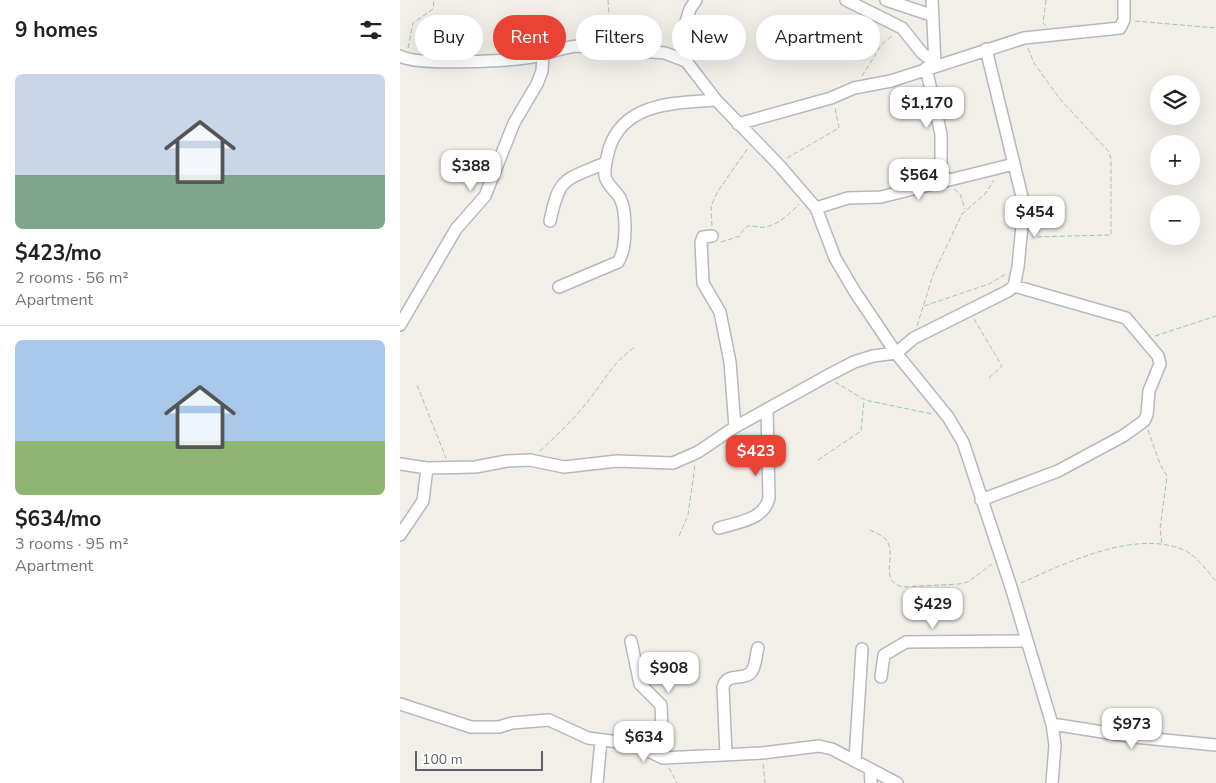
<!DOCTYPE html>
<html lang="en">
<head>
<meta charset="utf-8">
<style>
	body { margin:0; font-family:"Nunito Sans",sans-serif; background:#f2f2f2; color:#202124; height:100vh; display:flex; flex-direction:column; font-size:19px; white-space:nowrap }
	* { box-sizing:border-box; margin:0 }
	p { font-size:16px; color:#757577 }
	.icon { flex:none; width:28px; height:28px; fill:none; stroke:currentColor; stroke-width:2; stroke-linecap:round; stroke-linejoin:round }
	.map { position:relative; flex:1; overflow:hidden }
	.sheet { display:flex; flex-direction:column; background:#fff; width:400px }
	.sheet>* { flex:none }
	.guide { position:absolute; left:15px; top:15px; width:475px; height:45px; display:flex; gap:10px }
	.fabs { position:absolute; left:750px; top:75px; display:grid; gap:10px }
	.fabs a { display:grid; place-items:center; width:50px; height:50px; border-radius:50%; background:#fff; box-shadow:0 5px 20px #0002; font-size:25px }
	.scale { position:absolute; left:15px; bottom:12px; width:128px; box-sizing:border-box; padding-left:5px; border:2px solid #5f6368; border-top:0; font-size:14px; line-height:18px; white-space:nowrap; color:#5f6368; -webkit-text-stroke:4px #fff; paint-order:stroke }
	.price { position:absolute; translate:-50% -42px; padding:0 11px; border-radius:10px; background:#fff; color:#222; font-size:16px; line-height:32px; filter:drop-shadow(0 1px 2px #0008) }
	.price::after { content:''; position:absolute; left:50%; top:30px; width:15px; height:11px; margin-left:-8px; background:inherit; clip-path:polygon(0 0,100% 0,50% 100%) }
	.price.on { background:#ea4335; color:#fff }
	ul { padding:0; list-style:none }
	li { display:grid; align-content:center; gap:10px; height:265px; padding:0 15px }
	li+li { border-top:1px solid #e0e0e0 }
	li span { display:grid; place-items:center; height:155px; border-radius:8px; color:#555 }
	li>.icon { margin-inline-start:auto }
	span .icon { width:90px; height:90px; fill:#fffc; stroke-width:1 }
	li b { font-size:21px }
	h2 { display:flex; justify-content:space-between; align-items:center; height:60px; padding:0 15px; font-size:21px }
	.tag { padding:0 18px; border-radius:22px; background:#fff; box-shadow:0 5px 20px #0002; font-size:18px; line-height:45px }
	.tag.on { background:#ea4335; color:#fff }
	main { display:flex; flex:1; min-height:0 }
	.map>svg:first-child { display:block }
</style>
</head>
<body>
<main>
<section class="sheet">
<h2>9 homes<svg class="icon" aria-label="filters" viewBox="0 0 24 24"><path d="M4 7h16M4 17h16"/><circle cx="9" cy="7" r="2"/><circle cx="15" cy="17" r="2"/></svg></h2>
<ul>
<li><span style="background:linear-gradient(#c9d6e8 65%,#7fa58c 0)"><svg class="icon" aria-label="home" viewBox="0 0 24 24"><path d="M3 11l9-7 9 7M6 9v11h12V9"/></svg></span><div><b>$423/mo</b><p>2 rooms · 56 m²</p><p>Apartment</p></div></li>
<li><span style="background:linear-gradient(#a9c7e8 65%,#8fb573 0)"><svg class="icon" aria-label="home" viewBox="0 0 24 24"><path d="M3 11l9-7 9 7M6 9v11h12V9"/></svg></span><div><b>$634/mo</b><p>3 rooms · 95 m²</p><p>Apartment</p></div></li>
</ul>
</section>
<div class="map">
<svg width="816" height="783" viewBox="0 0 816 783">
	<rect width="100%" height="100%" fill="#f1efe8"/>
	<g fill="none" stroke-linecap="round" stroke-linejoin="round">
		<!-- minor casing -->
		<g stroke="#b5b8bc" stroke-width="14">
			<path id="minor" d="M296,0L290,9L284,28L282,38L286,61L316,100L379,165L416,208L435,258L455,292L496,353L548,417L563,442L611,587L652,724L655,745L652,783
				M446,0L502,28L522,53L535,63
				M486,0L531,15
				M532,0L535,65
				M0,56C18,66 109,61 132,57C148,54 161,47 178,46L265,53L286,61
				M526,68L541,134V170L546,180
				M338,124L431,98L454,88L491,81L624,38L720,28L724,20V0
				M416,208L448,198L481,197L614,164
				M150,221C160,175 164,181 205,163
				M312,236L303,237L301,242L303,283L320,312L330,362L335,427
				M159,287L218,262C227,249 227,212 220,198C216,191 206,184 205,176C204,167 207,158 209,149C224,102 275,103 316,100
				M0,325L56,229L85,196L114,123L137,84L142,71L143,54
				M0,464L27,468L75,467L107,461L130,460L164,467L217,461L273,463L298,452L335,427L427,376L454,362L473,356L496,353L514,338L608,291L614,286L618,267L624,205L586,49
				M581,500L658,471L723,436L744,421L747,415L749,391L760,364L758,356L726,318L614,286
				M319,528C338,522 364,520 369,498L367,410
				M0,535L23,501L27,468
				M231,641L240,684L261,705L263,758
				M481,677L484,655L506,642L627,641
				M0,704L71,727H99L112,723L149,720L188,738L234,744L263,758L362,753L419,746L432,749L497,783
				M652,724L734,737L816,745
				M326,755L323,687C327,671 345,682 352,671C356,665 356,654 358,648
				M455,760L462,649
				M470,769L471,783
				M197,783L201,740"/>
		</g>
		<!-- path -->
		<path stroke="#9cc7a9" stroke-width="1" stroke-dasharray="5 2.5" stroke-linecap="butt" d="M208,0L211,40
			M646,0L643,23L646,26
			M735,21L816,28
			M8,48L13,23L33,9L34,0
			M628,48L634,63L660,99L709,152L711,159V235L632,237
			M462,76L482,44L493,35
			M387,158L439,128L435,108
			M554,189L560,194L565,209
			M312,226L311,206L318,191L348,148
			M321,242L340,236C347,219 354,229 366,227C379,224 391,213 399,204
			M524,306L589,284L606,274
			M574,319L602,366L588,379
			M517,326L533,275L562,214L585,194L594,180
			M755,336L816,316
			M435,382L465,400L532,414
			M17,385L46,458
			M748,430L760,464L767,476L760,529L762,544
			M140,451C155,437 171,422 184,406C202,385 212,362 235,347
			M418,460L461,431L464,401
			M470,530C476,533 484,536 487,541C497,557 478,581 503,587L559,584L568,582L592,564
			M279,536L288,515L295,465
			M621,583C666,563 737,528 786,551C797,557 808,572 816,581
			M363,764L365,783
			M269,768L277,783"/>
		<!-- minor -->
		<use href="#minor" stroke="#fff" stroke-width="11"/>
	</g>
</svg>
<div class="fabs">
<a><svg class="icon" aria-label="layers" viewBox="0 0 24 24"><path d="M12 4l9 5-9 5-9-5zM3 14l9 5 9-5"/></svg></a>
<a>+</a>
<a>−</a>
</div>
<div class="scale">100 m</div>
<b class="price" style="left:527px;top:129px">$1,170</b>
<b class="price" style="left:71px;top:192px">$388</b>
<b class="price" style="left:519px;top:201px">$564</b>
<b class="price" style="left:635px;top:238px">$454</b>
<b class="price on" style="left:356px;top:477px">$423</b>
<b class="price" style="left:533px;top:630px">$429</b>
<b class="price" style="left:269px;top:694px">$908</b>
<b class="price" style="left:732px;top:750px">$973</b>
<b class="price" style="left:244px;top:763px">$634</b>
<div class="guide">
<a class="tag">Buy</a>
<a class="tag on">Rent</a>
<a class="tag">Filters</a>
<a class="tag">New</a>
<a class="tag">Apartment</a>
</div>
</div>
</main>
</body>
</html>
